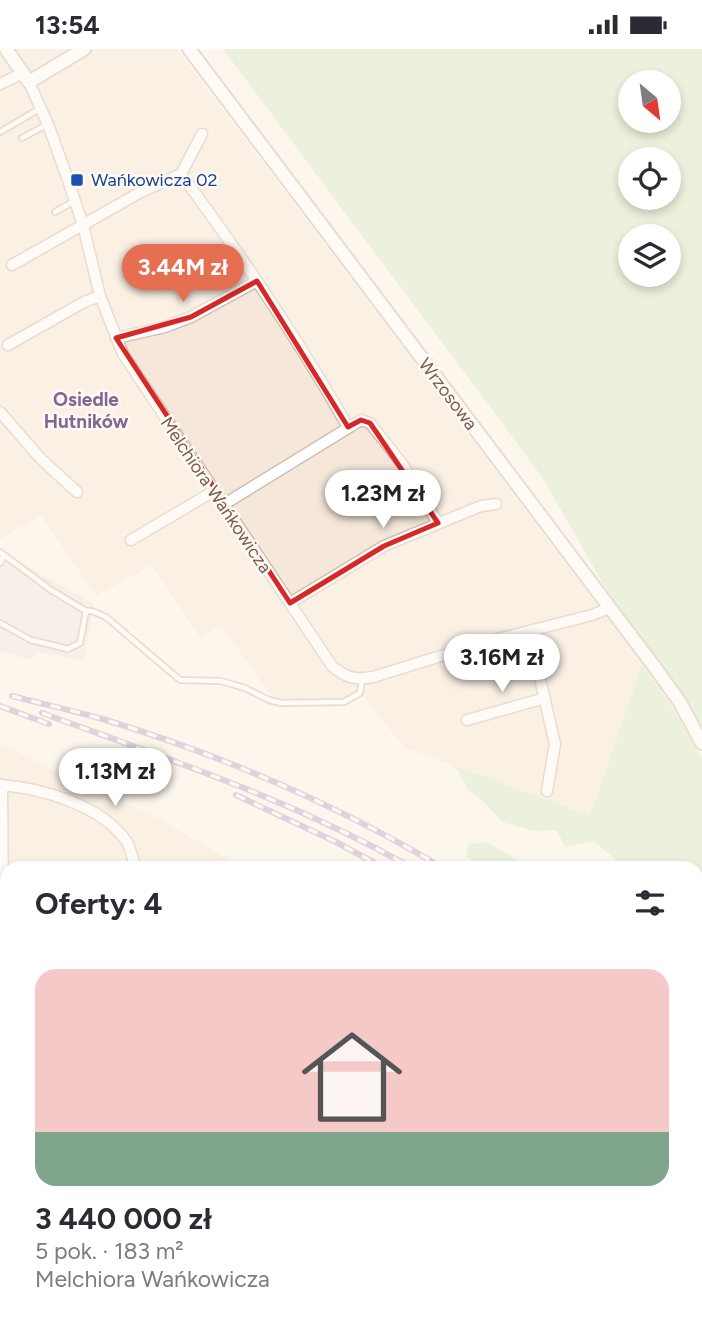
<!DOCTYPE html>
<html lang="pl">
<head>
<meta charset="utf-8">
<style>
	body { margin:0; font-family:Figtree,sans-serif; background:#f7f7f7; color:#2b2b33; height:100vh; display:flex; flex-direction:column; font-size:26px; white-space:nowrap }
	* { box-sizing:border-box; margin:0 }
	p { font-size:23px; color:#7c7c81 }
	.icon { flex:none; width:38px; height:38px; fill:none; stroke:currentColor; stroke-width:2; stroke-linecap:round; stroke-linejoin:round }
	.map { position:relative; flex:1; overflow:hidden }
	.drawer { position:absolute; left:0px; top:812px; width:704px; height:469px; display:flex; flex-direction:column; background:#fff; border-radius:21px 21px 0 0; box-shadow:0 4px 10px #0003 }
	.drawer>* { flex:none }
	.needle { width:46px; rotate:151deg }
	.tools { position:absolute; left:618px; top:21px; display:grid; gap:14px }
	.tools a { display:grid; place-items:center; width:63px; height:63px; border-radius:50%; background:#fff; box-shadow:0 4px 10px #0003; font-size:35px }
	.price { position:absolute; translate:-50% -60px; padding:0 16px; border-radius:24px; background:#fff; color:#222; font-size:23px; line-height:46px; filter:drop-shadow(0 2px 4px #0008) }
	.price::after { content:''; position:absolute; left:50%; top:42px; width:21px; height:16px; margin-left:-10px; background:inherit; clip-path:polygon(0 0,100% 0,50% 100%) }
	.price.selected { background:#e76f51; color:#fff }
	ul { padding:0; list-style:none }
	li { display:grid; align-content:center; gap:14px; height:371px; padding:0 35px }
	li+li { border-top:2px solid #e1e1e2 }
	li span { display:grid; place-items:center; height:217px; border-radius:21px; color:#555 }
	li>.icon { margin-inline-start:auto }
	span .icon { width:126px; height:126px; fill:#fffc; stroke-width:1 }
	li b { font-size:30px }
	h2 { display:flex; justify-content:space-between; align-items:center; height:84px; padding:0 35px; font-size:30px }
	.status { display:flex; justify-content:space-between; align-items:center; height:49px; padding:0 35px; background:#fff; direction:ltr }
	.status svg { height:19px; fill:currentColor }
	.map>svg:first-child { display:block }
</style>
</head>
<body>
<div class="status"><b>13:54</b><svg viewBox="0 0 49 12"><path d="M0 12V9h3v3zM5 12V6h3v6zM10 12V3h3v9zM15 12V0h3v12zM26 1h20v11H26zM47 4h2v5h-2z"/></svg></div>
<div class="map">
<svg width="702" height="1281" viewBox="0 0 702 1281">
	<rect width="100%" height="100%" fill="#fdf6ec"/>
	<!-- residential -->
	<path fill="#f5e8da" d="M0,0H177L642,616L590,767L404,698L363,647L276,655L222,576L200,588L152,516L96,547L41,466L0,490Z
		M0,695L161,771L243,819H7L0,971Z
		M545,1274H683L679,1281H549Z"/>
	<!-- commercial -->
	<path fill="#fde8e0" d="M404,1274H457L444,1281H407Z"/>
	<!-- industrial -->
	<path fill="#efe9e4" d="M0,502L94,555L84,612L39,603L31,611L0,602Z
		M702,1131V1221L697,1203L696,1133Z"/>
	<!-- green -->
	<path fill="#d8ecc9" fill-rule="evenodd" d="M223,0H702V679L675,636L621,566L542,428ZM630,33H668V72H630ZM630,110H668V149H630ZM630,187H668V226H630Z
		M642,616L671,656L702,709V873L697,869L696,819H625L594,792L565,798L557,781L533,782L502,773L485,754L468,741L459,723L450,715L590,767Z
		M487,793L531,819H482L466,808L468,795Z
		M0,1003H7V1171L0,1172Z
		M0,1174H7V1250L0,1244Z
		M697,1231L702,1246V1281H679L683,1274H696Z
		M35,1274H205L212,1281H43Z
		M227,1274H404L407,1281H234Z
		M457,1274H502L492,1281H444Z"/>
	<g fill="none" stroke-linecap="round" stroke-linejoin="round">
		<!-- service casing -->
		<g stroke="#d1beb0" stroke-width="8">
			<path id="service" d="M0,83L41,59
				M22,89L46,76
				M55,163L74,152
				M0,503L51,541L86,562L80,594L68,600L31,591L0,574
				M0,514L4,506
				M86,562H92L106,568L180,631L221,632L245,639L269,651L281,654L344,653L360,644L362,631"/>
		</g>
		<!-- minor casing -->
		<g stroke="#d1beb0" stroke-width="13">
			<path id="minor" d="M29,33L49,78L69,134L83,176L100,247L123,305L332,617C346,629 355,631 373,628L486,593L592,566L609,559
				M0,35L23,24
				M181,125L202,85
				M12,216L139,144L181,125C241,206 298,290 348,378
				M116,289L165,278L191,268L257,232
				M8,296L84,253L100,247
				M0,363L41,410L77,443
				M223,456L361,371L370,374L403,416L438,474
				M131,491L214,442
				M290,554L384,497L481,457L496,455
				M529,582L555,695L547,742
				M467,671L545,649
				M0,736C41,739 102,756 127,793C131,800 133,811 135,819
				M2,736L4,987
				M549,1274L556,1281"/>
		</g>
		<!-- tertiary casing -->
		<g stroke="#d1beb0" stroke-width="16">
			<path id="tertiary" d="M6,0L29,33L84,0
				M189,0L656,620L679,652L702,694"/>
		</g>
		<!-- secondary casing -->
		<g stroke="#d6c0b0" stroke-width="16">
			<path id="secondary" d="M0,987H7
				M696,1104L702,1108"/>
		</g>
		<!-- service -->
		<use href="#service" stroke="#fff" stroke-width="4.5"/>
		<!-- minor -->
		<use href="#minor" stroke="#fff" stroke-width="10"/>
		<!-- tertiary -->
		<use href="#tertiary" stroke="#fff" stroke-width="12"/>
		<!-- secondary -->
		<use href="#secondary" stroke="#fff" stroke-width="12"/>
		<!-- rail casing -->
		<g stroke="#b9a8c9" stroke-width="6">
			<path id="rail" d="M12,647C43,655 75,662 106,671C223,707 338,756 443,819
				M0,657L49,675
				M42,664C168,710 295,752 412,819
				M236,746L336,793L384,819
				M696,978L702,981
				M696,995L702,999
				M696,1011L702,1014
				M696,1165L702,1185"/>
		</g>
		<!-- rail -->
		<use href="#rail" stroke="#fffaf3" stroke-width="3.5" stroke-dasharray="10" stroke-linecap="butt"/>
	</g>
	<!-- marked area -->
	<path d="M0 0H702V1281H0ZM257,232L348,378L361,371L370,374L438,474L384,497L290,554L116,289L191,268Z" fill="#fdf6ec" fill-opacity=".55" fill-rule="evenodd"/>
	<path fill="none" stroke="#d62828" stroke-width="5" stroke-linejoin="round" d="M257,232L348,378L361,371L370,374L438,474L384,497L290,554L116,289L191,268Z"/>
	<!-- markers -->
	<rect fill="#1a4fb4" stroke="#fffaf3" stroke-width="2.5" x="70" y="124" width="14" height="14" rx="3.5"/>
	<g text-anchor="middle" stroke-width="5" stroke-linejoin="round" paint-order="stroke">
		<!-- transit labels -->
		<g font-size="18" fill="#164399" stroke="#fffaf3" text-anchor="start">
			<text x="91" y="137">Wańkowicza 02</text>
		</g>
		<!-- street labels -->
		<g font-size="18" fill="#7a5c4d" stroke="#fffaf3">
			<text transform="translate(448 345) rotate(53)" y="6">Wrzosowa</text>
			<text transform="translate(216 446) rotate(56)" y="6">Melchiora Wańkowicza</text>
		</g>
		<!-- neighbourhood labels -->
		<g font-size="19" font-weight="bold" fill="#846695" stroke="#fffaf3">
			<text x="86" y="357">Osiedle<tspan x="86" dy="22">Hutników</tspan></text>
		</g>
	</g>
</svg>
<div class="tools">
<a><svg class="needle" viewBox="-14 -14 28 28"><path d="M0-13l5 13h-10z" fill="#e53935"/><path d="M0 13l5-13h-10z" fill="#7c7c81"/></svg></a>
<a><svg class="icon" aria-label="locate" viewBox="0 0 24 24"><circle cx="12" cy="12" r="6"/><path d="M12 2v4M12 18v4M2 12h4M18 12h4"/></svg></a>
<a><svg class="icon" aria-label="layers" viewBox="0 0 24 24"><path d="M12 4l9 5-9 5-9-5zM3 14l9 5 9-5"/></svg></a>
</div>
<b class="price selected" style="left:183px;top:255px">3.44M zł</b>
<b class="price" style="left:383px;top:481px">1.23M zł</b>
<b class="price" style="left:502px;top:645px">3.16M zł</b>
<b class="price" style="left:115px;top:759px">1.13M zł</b>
<section class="drawer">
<h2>Oferty: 4<svg class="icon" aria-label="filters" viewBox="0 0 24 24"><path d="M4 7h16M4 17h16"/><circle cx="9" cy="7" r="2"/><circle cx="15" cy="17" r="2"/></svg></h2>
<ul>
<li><span style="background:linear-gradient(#f6c9c9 75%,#7fa58c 0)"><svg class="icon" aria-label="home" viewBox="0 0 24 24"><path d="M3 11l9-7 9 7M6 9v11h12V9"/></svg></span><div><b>3 440 000 zł</b><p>5 pok. · 183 m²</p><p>Melchiora Wańkowicza</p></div></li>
</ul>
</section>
</div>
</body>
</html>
